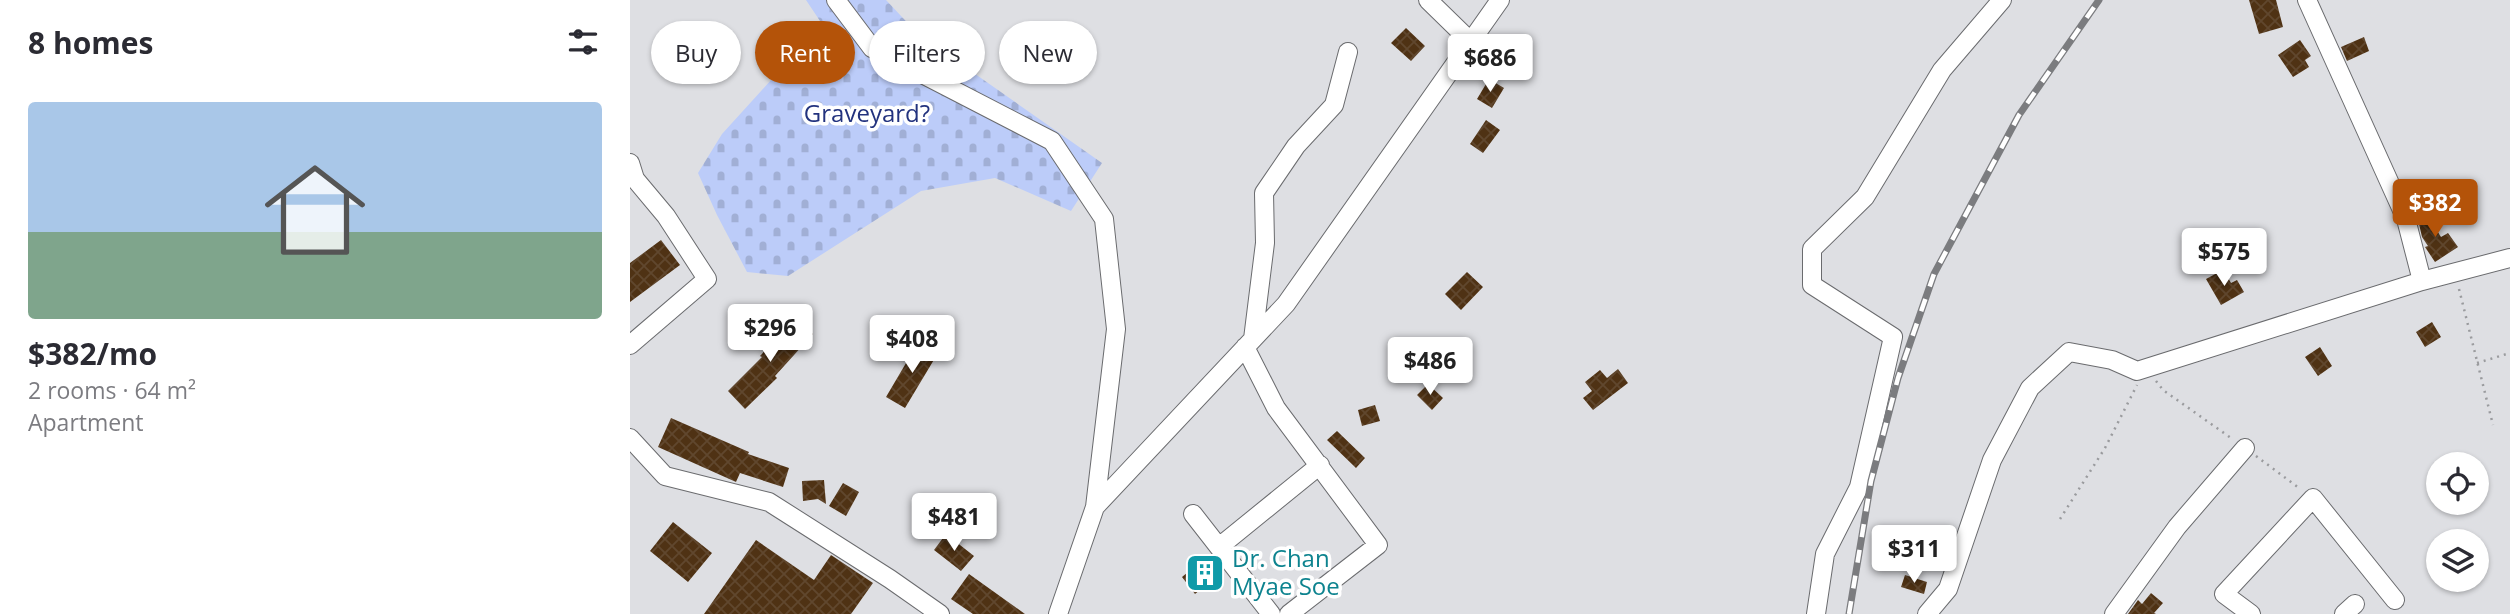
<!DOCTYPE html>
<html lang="en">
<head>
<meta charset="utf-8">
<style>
	body { margin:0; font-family:"Open Sans",sans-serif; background:#f2f2f3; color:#2b2b33; height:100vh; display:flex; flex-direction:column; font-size:26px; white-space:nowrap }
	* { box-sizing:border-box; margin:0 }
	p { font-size:23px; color:#7c7c81 }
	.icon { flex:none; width:38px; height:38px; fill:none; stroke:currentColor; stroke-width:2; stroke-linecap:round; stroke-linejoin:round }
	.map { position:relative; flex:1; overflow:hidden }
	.panel { display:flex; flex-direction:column; background:#fff; width:630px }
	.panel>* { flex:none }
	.hud { position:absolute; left:21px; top:21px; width:665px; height:63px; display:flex; gap:14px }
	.buttons { position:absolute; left:1796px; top:452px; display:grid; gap:14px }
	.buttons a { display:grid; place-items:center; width:63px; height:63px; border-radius:50%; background:#fff; box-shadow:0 2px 5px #0004; font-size:35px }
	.price { position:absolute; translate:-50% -60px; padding:0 16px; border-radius:7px; background:#fff; color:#222; font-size:23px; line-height:46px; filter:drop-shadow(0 2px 4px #0008) }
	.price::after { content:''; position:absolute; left:50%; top:42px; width:21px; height:16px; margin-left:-10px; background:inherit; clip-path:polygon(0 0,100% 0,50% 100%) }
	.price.selected { background:#b45309; color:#fff }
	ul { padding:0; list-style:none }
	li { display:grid; align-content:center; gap:14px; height:371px; padding:0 28px }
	li span { display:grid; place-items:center; height:217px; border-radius:7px; color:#555 }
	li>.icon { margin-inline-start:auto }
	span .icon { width:126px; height:126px; fill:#fffc; stroke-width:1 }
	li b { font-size:30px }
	h2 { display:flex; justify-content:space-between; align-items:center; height:84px; padding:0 28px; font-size:30px }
	.pill { padding:0 24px; border-radius:32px; background:#fff; box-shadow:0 2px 5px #0004; font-size:24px; line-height:63px }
	.pill.selected { background:#b45309; color:#fff }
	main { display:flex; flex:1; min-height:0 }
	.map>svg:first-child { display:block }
</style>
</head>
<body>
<main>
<section class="panel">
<h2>8 homes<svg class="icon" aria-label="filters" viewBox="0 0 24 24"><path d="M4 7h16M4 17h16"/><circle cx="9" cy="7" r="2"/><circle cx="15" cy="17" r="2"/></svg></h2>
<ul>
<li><span style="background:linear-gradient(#a9c7e8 60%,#7fa58c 0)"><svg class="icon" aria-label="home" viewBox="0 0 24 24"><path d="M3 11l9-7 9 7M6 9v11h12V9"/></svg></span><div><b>$382/mo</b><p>2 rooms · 64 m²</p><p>Apartment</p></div></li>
</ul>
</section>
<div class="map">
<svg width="1880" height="614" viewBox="0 0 1880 614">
	<defs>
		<pattern id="cemetery-stones" width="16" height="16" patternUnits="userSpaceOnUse" patternTransform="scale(1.75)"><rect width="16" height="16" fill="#bcccf9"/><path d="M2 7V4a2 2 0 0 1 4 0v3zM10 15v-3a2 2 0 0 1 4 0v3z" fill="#a1afd5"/></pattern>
		<pattern id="building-cross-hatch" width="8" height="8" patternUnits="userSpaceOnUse" patternTransform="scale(1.75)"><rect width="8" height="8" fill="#4f3214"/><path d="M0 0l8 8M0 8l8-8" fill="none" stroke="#60472e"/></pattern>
	</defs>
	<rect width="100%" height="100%" fill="#dedfe3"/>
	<!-- cemetery -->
	<path fill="url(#cemetery-stones)" d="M176,0H256L288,34L472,163L441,211L365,178L291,191L158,276L117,272L87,215L68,173L92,134L192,24Z"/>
	<!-- building -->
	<path fill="url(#building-cross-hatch)" d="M1619,0H1646L1653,27L1629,34Z
		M776,28L795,46L781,61L761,43Z
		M1734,37L1739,51L1717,61L1711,47Z
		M1670,40L1681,56L1675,60L1679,67L1663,77L1648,55Z
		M859,79L874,88L862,108L847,99Z
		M856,120L870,130L853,153L840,144Z
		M1794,210L1811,237L1818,233L1828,247L1805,262L1795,247L1798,246L1792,237L1787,215Z
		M31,240L50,265L0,302V263Z
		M837,272L853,287L831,310L815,294Z
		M1589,272L1593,279L1597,276L1601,283L1607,280L1614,292L1591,305L1576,279Z
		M165,318L183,334L145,376L147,378L115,409L98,391L132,357L130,356Z
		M1802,322L1811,337L1795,347L1786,332Z
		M289,341L308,353L275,408L256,397Z
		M1690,347L1702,366L1688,376L1675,357Z
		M988,369L998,383L963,410L953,398L962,391L955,382L970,370L977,378Z
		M798,384L813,398L802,410L787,395Z
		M745,405L750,421L732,426L728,410Z
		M41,418L119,452L118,454L159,468L153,487L110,473L106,482L28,447Z
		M707,431L735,458L726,468L697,440Z
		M194,480L196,504L188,499L173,501L172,481Z
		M213,483L229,492L216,516L199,506Z
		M43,522L82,553L58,582L20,551Z
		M316,534L344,556L331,571L304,550Z
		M126,540L184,580L201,555L243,583L221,614H74Z
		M580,554L593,571L565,594L552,577Z
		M339,574L395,614H343L321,599Z
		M1275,575L1297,582L1294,594L1271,587Z
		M1521,593L1533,603L1524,613L1526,614H1498L1508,600L1512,604Z"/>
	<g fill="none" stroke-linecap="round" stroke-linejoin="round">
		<!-- minor casing -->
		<g stroke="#6a6b6e" stroke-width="20">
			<path id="minor" d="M206,0L242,48L422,141L474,219L486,329L465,507
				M798,0L841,42
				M1677,0L1776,219L1792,281L1880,258
				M0,163L5,179L36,216L77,279L0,345
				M623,339L635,243L634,193L666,146L704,105L718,52
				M615,347L646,408L748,545L659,614
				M0,438L35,476L139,502L260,579L310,614
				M563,514L641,614
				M589,547L690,465
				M428,614L465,507L656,304L870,0
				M1186,614L1195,554L1229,487L1263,337L1182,285V249L1235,197L1312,70L1372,0
				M1297,614L1318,589L1362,460L1400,388L1439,352L1482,360L1507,371L1792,281
				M1484,614L1547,527L1615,448
				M1621,614L1594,594L1683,498L1765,600
				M1714,614L1725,604"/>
		</g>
		<!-- path -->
		<path stroke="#9a9b9e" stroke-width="2.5" stroke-dasharray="2 5" stroke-linecap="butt" d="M1829,289L1863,425
			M1847,363L1880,353
			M1526,381L1533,390L1601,438
			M1626,456L1669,488
			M1430,519L1475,448L1507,385"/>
		<!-- minor -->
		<use href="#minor" stroke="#fff" stroke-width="18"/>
		<!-- rail casing -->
		<g stroke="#7b7c7f" stroke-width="7">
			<path id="rail" d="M1219,614L1241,481L1268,378L1304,274L1389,115L1469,0"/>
		</g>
		<!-- rail -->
		<use href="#rail" stroke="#fff" stroke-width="4.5" stroke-dasharray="13" stroke-linecap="butt"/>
	</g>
	<!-- icons -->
	<defs>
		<g id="building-square" transform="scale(2.0125)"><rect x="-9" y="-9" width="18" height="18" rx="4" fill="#0f9aa8" stroke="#fff"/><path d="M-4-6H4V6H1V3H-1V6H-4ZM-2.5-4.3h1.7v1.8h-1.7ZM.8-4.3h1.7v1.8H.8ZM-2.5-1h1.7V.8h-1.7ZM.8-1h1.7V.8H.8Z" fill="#fff"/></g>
	</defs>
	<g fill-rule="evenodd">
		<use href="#building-square" x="575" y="573"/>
	</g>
	<g text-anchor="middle" stroke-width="7" stroke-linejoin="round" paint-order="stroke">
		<!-- park labels -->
		<g font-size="24" fill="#22327e" stroke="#fff">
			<text x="237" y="122">Graveyard?</text>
		</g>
		<!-- culture labels -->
		<g font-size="24" fill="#0d838f" stroke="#fff" text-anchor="start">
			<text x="602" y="567">Dr. Chan<tspan x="602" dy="28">Myae Soe</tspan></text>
		</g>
	</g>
</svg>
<div class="buttons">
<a><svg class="icon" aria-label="locate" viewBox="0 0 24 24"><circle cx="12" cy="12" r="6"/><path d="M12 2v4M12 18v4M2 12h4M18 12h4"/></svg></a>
<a><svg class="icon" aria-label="layers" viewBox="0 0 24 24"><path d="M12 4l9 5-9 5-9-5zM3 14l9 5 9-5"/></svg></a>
</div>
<b class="price" style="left:860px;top:94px">$686</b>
<b class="price selected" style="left:1805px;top:239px">$382</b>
<b class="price" style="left:1594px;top:288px">$575</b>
<b class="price" style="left:140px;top:364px">$296</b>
<b class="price" style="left:282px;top:375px">$408</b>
<b class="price" style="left:800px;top:397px">$486</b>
<b class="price" style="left:324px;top:553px">$481</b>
<b class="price" style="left:1284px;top:585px">$311</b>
<div class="hud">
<a class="pill">Buy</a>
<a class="pill selected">Rent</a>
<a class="pill">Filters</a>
<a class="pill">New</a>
</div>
</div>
</main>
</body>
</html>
